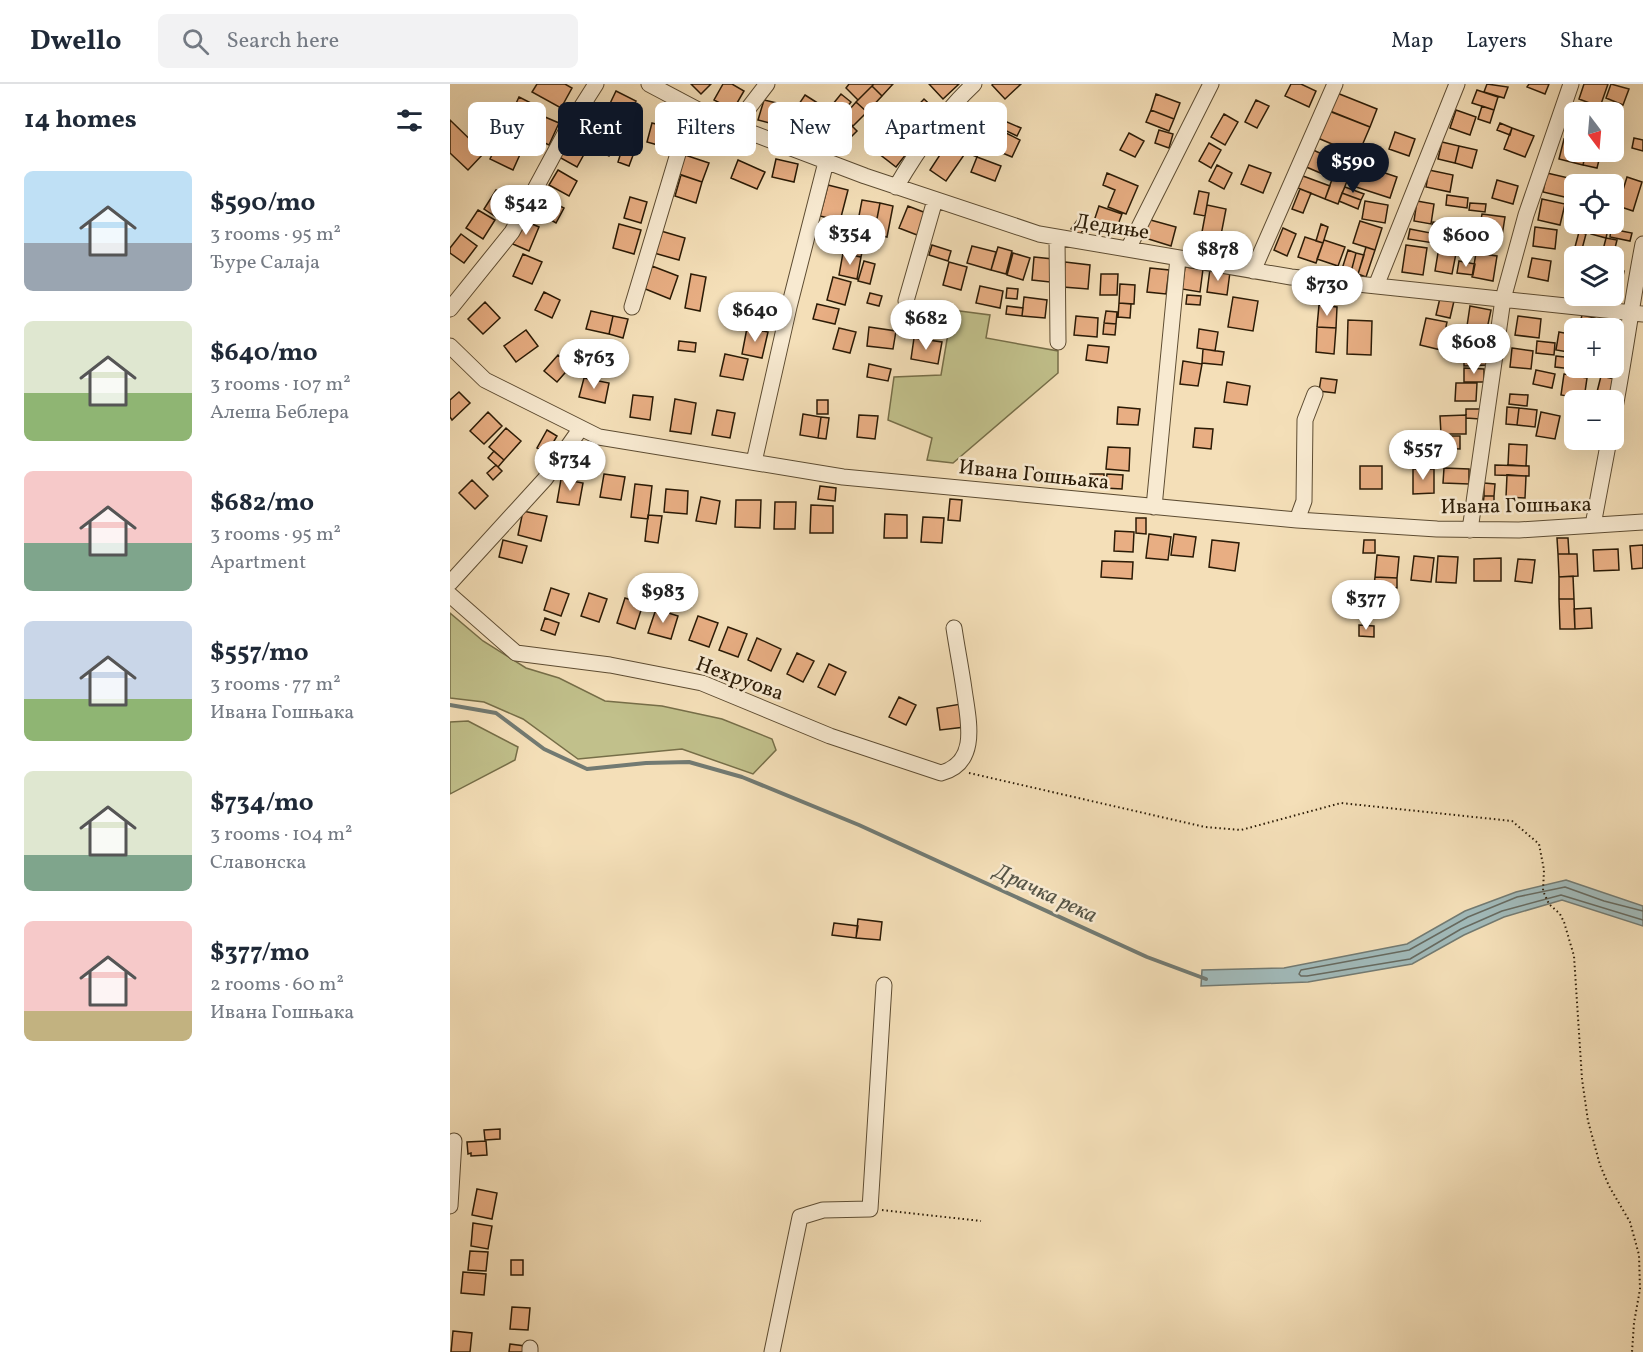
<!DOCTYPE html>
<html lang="en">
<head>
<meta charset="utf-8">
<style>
	body { margin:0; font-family:Vollkorn,serif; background:#f2f2f3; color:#1f2937; height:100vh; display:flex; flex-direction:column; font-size:22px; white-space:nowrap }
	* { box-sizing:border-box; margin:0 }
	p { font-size:20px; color:#747a83 }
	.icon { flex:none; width:33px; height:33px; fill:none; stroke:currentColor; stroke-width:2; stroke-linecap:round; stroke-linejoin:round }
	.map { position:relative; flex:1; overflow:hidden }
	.side { display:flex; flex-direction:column; background:#fff; width:450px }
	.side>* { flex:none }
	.banner { position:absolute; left:18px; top:18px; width:570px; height:54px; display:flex; gap:12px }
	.needle { width:39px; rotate:164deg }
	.fabs { position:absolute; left:1114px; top:18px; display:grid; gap:12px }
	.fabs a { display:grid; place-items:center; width:60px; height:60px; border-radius:9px; background:#fff; box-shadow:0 6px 24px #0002; font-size:30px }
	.price { position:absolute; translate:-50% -51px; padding:0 14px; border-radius:21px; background:#fff; color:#222; font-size:20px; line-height:39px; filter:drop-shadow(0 2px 3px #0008) }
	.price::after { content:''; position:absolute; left:50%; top:36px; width:18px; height:14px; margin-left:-9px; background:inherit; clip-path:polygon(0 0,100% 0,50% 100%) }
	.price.on { background:#111827; color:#fff }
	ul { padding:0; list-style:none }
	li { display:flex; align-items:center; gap:18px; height:150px; padding:0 24px }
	li span { display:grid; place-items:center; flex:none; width:168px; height:120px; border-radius:9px; color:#555 }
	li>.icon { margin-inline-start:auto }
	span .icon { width:72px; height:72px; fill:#fffc; stroke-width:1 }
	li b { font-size:26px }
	h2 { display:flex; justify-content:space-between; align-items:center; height:72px; padding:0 24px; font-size:26px }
	.chip { padding:0 21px; border-radius:9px; background:#fff; box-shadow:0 6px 24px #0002; font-size:21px; line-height:54px }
	.chip.on { background:#111827; color:#fff }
	header { display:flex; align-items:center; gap:36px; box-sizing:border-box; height:84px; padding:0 30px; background:#fff; border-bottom:2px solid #e0e1e3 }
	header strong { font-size:28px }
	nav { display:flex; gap:33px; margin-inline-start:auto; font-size:21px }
	.search { width:420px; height:54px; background:#f2f2f3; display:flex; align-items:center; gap:15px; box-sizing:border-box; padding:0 21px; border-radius:9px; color:#747a83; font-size:22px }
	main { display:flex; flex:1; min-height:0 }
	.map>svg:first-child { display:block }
</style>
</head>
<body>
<header>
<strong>Dwello</strong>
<div class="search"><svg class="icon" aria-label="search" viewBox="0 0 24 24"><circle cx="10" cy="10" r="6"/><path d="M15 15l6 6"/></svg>Search here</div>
<nav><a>Map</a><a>Layers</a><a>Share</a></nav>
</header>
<main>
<section class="side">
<h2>14 homes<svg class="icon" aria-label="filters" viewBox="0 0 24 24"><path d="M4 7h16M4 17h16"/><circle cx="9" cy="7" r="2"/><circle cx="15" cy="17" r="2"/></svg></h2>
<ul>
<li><span style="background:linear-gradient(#bfe0f5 60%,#9aa5b1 0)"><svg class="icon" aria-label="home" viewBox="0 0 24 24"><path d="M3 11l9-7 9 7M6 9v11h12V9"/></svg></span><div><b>$590/mo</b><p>3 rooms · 95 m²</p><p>Ђуре Салаја</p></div></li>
<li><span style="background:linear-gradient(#dfe7d0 60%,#8fb573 0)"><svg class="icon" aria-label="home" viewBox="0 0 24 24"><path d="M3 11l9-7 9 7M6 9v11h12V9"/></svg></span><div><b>$640/mo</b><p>3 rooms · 107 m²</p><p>Алеша Беблера</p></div></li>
<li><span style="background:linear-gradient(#f6c9c9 60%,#7fa58c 0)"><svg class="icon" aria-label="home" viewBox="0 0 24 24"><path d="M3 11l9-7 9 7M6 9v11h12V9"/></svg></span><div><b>$682/mo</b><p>3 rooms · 95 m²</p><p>Apartment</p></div></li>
<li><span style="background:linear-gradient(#c9d6e8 65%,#8fb573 0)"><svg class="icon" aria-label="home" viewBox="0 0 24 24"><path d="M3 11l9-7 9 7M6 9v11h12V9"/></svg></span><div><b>$557/mo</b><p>3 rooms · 77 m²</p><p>Ивана Гошњака</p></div></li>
<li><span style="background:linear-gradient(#dfe7d0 70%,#7fa58c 0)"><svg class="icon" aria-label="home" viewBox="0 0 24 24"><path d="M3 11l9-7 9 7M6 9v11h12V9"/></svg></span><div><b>$734/mo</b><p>3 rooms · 104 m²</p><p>Славонска</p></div></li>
<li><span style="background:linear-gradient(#f6c9c9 75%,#c2b280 0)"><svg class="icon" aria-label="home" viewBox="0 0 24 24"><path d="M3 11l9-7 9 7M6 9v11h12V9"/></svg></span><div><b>$377/mo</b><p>2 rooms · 60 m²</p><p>Ивана Гошњака</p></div></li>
</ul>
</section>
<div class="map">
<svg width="1193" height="1268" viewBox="0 0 1193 1268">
	<rect width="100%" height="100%" fill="#f4dfb8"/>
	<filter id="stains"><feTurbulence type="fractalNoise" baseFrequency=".00333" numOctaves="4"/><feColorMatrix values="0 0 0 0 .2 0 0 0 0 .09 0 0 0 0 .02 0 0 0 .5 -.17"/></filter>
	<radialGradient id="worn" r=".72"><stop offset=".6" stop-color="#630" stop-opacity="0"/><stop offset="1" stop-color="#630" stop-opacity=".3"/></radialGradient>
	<!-- green -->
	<path fill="#c1c08b" stroke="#766e48" stroke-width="1.5" d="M502,226L540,231L536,254L608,267V289L503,379L477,376L482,354L438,336L444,293L491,291Z
		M0,529L33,557L76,584L109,594L155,617L212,622L272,635L322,655L326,666L303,690L232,665L128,675L73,635L34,618L0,614Z
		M18,637L68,663L65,676L0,710V638Z"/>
	<!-- water -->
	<path fill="#a1baba" stroke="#727a72" stroke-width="1.5" d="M1116,796L1193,822V842L1112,816L1054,833L1014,851L962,880L858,898L751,902L752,886L834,884L957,860L1015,827L1066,808Z"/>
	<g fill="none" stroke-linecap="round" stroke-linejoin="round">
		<!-- shore -->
		<path stroke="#666a60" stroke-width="1.5" d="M1193,827L1154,817L1115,803L1067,813L1018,833L959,866L851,886L849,890L851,892H857L960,875L1011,845L1052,827L1111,811L1193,836"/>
		<!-- stream -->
		<path stroke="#727a72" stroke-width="4" d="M0,621L46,629L94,665L137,685L196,679L239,678L292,693L409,741L697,873L756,895"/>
	</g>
	<!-- building -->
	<path fill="#e8ae83" stroke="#2b1b06" stroke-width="1.5" d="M87,0H115L122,4L111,24L82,8Z
		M241,0H261L251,10Z
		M273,0H282L294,7L283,26L264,16Z
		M399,0H424L408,16L396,4Z
		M424,0H443L432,12L422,2Z
		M479,0H509L493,15Z
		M543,0H571L555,15L542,1Z
		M841,0H851L866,7L859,23L835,12Z
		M1037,0L1058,3L1054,14L1034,8Z
		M1079,0H1099L1095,10L1077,3Z
		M1134,0H1158L1150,23L1129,15Z
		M1161,0L1179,5L1173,21L1156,14Z
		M422,2L432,12L417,28L406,18Z
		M1027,6L1048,13L1044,26L1022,19Z
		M166,7L186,17L176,37L156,28Z
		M887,9L927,25L920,43L879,27Z
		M391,10L401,18L393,28L383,20Z
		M706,10L730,19L724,35L701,26Z
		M355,11L385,30L377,42L347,23Z
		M69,13L83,20L70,45L57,39Z
		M474,15L489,29L473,46L458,32Z
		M314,16L336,21L331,42L308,36Z
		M806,16L819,22L807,44L795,38Z
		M406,18L417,28L403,42L393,33Z
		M1032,22L1044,26L1040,39L1028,35Z
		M875,25L920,43L908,71L863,52Z
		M701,26L724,35L719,47L696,38Z
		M1006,26L1026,33L1020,51L1000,44Z
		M88,30L109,39L99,61L78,51Z
		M774,30L788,38L775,61L761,53Z
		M163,31L176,37L159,72L147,66Z
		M360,31L377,42L366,59L349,48Z
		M393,33L407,47L389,65L375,50Z
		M550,35L571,44L567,52L546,42Z
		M0,36L34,69L18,86L0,69Z
		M202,39L221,44L215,63L197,58Z
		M1050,39L1062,44L1060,51L1047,46Z
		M505,41L535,54L527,73L497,60Z
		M1062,44L1084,52L1075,73L1054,65Z
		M446,46L464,60L446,83L428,69Z
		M709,46L723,50L719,64L705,59Z
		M54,47L76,57L63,86L40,75Z
		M552,47L570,56L562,73L543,65Z
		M945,48L965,55L959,72L939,65Z
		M679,49L694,57L685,73L670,66Z
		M120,54L138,63L127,83L109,73Z
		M1184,54L1193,56V67L1182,64Z
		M1114,55L1125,58V68H1136L1133,81L1109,75Z
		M992,58L1009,62L1005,79L988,75Z
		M759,59L771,66L761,84L749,77Z
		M497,60L514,71L496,97L480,86Z
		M173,62L185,66L179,82L168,78Z
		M1009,62L1027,66L1022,84L1005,79Z
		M861,65L883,75L875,91L854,82Z
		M1136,68H1151L1147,84L1133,81Z
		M232,70L259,79L252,98L226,89Z
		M527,73L551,82L545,97L521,88Z
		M326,75L348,80L344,98L322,93Z
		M288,76L315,88L307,105L281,94Z
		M767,81L782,89L774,105L759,97Z
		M799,81L821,89L813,109L791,100Z
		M911,81L947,93L940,114L903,102Z
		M108,86L127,97L119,112L99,101Z
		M979,86L1003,91L1000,108L976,103Z
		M885,87L899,92L888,120L875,115Z
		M657,89L688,102L676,130L658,123L665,106L653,101Z
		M1097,89L1123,95L1119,114L1093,108Z
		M231,91L252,98L246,119L225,112Z
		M853,92L880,102L875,115L848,104Z
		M1177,93L1192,98L1183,127L1168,122Z
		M1047,96L1068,102L1063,120L1042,114Z
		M378,101L398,106L390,137L370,132Z
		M895,103L914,110L911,116L892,109Z
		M850,105L861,109L853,129L842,125Z
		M46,106L64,117L52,137L34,125Z
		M749,107L759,109L755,132L744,130Z
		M892,109L911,116L908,125L889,117Z
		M997,111L1018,114L1017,124L996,121Z
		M180,113L197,118L191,139L174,134Z
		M95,114L114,124L106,139L87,128Z
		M1092,115L1115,120L1110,141L1088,136Z
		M412,116L430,119L426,140L408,137Z
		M915,117L938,121L935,139L912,135Z
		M967,117L984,120L981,140L964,137Z
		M430,119L443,122L437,153L424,150Z
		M1020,119L1036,120L1035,128L1019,126Z
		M757,121L776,125L771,151L752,148Z
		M458,122L476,129L467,151L449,144Z
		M649,122L672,130L664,151L642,143Z
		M28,126L45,136L33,155L16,144Z
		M1032,130L1055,133L1052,152L1029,148Z
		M629,134L637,140L629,152L621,145Z
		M697,135L726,143L721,162L692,153Z
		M73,136L89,143L79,167L63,160Z
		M910,137L932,144L925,166L903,159Z
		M983,138L996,140L994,151L981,149Z
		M169,140L191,146L184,170L163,164Z
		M871,140L878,143L873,159L866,157Z
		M1143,140L1159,141L1156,154L1141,150Z
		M1085,143L1107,146L1105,165L1083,162Z
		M833,144L846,150L837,172L824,166Z
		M960,145L991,151L990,160L958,155Z
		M1161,145L1182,149L1180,157L1160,153Z
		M211,147L235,154L229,176L204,169Z
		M1129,148L1136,150L1132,165L1125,163Z
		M11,150L27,162L14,179L0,169V164Z
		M397,150L415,154L411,173L393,169Z
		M991,151L1009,154L1002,190L985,187Z
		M855,153L873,159L866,179L848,173Z
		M1009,154L1030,158L1028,169L1007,166Z
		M1156,154L1167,156L1164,168L1153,166Z
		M874,156L895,163L888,182L867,175Z
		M482,161L501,167L498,177L479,171Z
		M956,161L977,164L973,191L952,188Z
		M522,162L546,168L541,186L517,179Z
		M548,163L562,167L556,190L541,186Z
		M916,163L925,166L916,193L908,190Z
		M898,166L906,169L901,188L892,185Z
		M393,169L411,173L407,195L389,191Z
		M563,169L580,174L573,196L557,191Z
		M906,169L914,171L908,190L901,188Z
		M1026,169L1047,172L1043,197L1022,193Z
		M73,170L92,178L82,200L63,192Z
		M584,173L603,175L600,198L582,196Z
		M1082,174L1101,177L1098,197L1078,193Z
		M414,177L425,180L420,200L408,197Z
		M1009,177L1025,180L1023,191L1007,189Z
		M499,178L517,183L511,206L493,201Z
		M615,178L640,181L638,205L613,203Z
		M202,182L228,192L220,215L193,204Z
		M735,183L753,185L750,208L732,205Z
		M700,184L719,186L716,210L697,208Z
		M760,185L780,188L777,211L757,208Z
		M1164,185L1174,187L1170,208L1164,207Z
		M241,190L256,193L250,227L235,224Z
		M651,190H668L667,211H650Z
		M383,193L401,198L395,221L377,216Z
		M670,200L685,201L684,220L669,219Z
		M530,202L553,207L550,224L526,219Z
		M557,204L568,205L567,215L556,214Z
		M94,208L110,216L102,234L85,226Z
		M420,209L432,212L429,222L417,219Z
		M737,211L751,212L750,221L736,220Z
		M301,212L325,216L322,235L298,232Z
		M574,213L597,216L595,234L572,232Z
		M783,213L808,217L803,247L778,243Z
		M990,214L1004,217L1000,234L986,231Z
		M35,218L50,234L33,250L18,235Z
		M669,219L681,220L680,234L668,233Z
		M367,220L389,225L385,240L363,235Z
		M869,221L887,223L886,244L867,243Z
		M557,222L573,224L572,232L556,230Z
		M1020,222L1041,226L1037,245L1017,242Z
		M141,227L163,232L159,250L136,245Z
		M656,227L667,228L666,240L654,239Z
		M1132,231L1145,234L1143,244H1129Z
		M163,232L178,235L173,254L159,250Z
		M626,232L648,234L647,253L624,251Z
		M1068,232L1091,235L1089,254L1065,251Z
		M976,234L997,238L991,266L970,261Z
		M898,236L922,237L921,271L897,270Z
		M654,239L666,240L665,251L653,250Z
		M1001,242L1026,245L1025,256L1000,252Z
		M419,243L446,247L443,265L417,262Z
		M867,243L886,244L884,270L866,268Z
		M297,244L318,248L312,274L292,270Z
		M389,244L406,248L400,269L383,265Z
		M749,245L768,248L765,267L747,264Z
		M76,246L88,262L66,278L54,262Z
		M1109,248L1125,251V269L1106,266Z
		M464,254L492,258L488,280L461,275Z
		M229,257L246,259L245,268L228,266Z
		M1087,257L1105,259L1104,271L1086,269Z
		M638,261L659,263L657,279L636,276Z
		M1062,264L1083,267L1081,285L1060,283Z
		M753,265L774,268L772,281L752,279Z
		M1014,266H1037V281L1014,282Z
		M157,268L167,271L162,287L153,285Z
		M275,270L298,275L293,296L270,292Z
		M108,271L121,282L107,298L94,287Z
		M1106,272L1123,274L1122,285L1105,283Z
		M733,277L752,280L748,302L730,300Z
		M419,280L441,285L438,297L417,293Z
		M1014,284L1034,285V298H1014Z
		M1086,286L1105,290L1102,304L1083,300Z
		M1114,290L1137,294L1134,315L1111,311Z
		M1151,292L1169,296L1165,312L1147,308Z
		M134,294L159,299L155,319L129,313Z
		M871,294L887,296L885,309L869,307Z
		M777,298L800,302L797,321L774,318Z
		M1006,299H1027L1026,317H1005Z
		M9,308L20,319L2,336L0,333V316Z
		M1060,310L1078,311L1077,322L1059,320Z
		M183,311L203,313L200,336L180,333Z
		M225,315L246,319L241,350L220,347Z
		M367,316H378V330H367Z
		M668,323L690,325L688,341L667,340Z
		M1057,323L1069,324L1067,341L1056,340Z
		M1069,324L1087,326L1085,343L1067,341Z
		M1016,325H1030V335L1016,334Z
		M267,326L285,329L280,354L262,351Z
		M38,328L52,342L34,360L20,347Z
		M1091,328L1110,332L1105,355L1086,352Z
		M353,330L371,333L368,354L350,351Z
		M409,331L428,332L425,355L407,353Z
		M1016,331V350H991L990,332Z
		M371,333L379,334L376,355L368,354Z
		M56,344L71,357L54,376L39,363Z
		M745,344L763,345L761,365L743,363Z
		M97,346L107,352L97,369L87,364Z
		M989,352H1010V365L989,364Z
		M1059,360L1077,361L1076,382L1058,381Z
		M658,363L680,364L679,387L656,385Z
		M44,367L54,376L48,383L38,374Z
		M46,381L52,387L43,396L37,389Z
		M1045,381L1079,382V392L1045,391Z
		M910,382H932V405H910Z
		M994,384L1019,385V400L993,399Z
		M963,385H984V409L963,410Z
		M154,390L175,393L171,416L150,413Z
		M640,390H654V403H640Z
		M657,390L673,391L672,405L655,404Z
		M1057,391L1076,392L1075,414L1056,413Z
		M111,395L133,399L129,421L107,418Z
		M22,396L38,412L25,425L9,409Z
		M1034,399L1045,400L1044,412H1034Z
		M185,400L202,402L198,435L181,433Z
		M370,402L386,404L385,417L368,415Z
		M216,405L238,407L237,430L214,428Z
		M1034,412H1044V423L1033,422Z
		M251,413L270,417L266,440L246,437Z
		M500,415L512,416L510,437L498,436Z
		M286,416H311L310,444L285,443Z
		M325,418H346L345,445H324Z
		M361,421L383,422V449H360Z
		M73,427L97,432L91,457L68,451Z
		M435,430L457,431V454H434Z
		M198,431L212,432L208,459L195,457Z
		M473,433L494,434L492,459L471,458Z
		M686,434H696V450L686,449Z
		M665,447L684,448L683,468L664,467Z
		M699,450L721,453L718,476L696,474Z
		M724,450L746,453L743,473L721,471Z
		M1107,454H1118L1119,470H1108Z
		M53,456L77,462L72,479L49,473Z
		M762,456L789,459L785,487L759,483Z
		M914,456H925V469H913Z
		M1193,461V484L1182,485L1180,462Z
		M1168,465L1169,486L1144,487L1143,466Z
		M1108,470H1127L1128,492L1109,493Z
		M927,471L949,473L947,494L925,493Z
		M964,472L984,474L981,498L961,496Z
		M988,472L1008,473L1006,499L986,498Z
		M1051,474V497H1024V475Z
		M1068,475L1085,476L1082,499L1065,497Z
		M652,477L683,478L682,495L651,493Z
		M1123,492L1124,515H1109V493Z
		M925,493L947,494V504L924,502Z
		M101,504L119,510L111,532L94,526Z
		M139,509L157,515L149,538L131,532Z
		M175,514L193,520L185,545L167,539Z
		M1109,515H1124L1125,545H1110Z
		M1141,524L1142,544L1125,545L1124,525Z
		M206,525L228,532L221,555L198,549Z
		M248,532L268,539L259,563L239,556Z
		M95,534L109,539L105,551L91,546Z
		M909,541L924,542V553L909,552Z
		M278,543L297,550L288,573L269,566Z
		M307,554L331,565L321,587L298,576Z
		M347,569L364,577L353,598L337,590Z
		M379,580L396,588L385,611L368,603Z
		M449,613L466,621L456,641L439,633Z
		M511,620L515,643L490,646L487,624Z
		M408,835L432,838L430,856L406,854Z
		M384,839L408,842L406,854L382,851Z
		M50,1045V1055L35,1056L34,1046Z
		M36,1057L37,1071L21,1072V1069L18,1070L17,1058Z
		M27,1105L47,1109L42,1135L22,1131Z
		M23,1139L42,1142L38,1165L21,1162Z
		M20,1167L38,1168L36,1187L18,1186Z
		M61,1176H73V1191H61Z
		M13,1188L36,1190L34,1211L11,1209Z
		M62,1223L80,1224L78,1246L60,1245Z
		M3,1247L22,1249L20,1268H1Z
		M60,1260L75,1262L74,1268H59Z"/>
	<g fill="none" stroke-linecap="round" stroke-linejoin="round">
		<!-- minor casing -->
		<g stroke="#5d4c32" stroke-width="17">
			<path id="minor" d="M199,0L265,35L415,92L589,150L841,193L1193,230
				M284,43L317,0
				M446,103C467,67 494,28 524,0
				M607,154L608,258
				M678,165L761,0
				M803,187L885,0
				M926,202L1007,0
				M456,217L485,116
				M182,223L242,23
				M0,225L62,148L118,44L146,0
				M0,262L35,296L149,353L393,393L847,436L987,445L1069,446L1193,438
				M1164,329C1175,272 1182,216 1193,160
				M304,378L339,223L376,78
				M704,423L728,174
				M847,436L854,417L855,336L865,310
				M1143,441L1159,356
				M1020,446L1053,215L1076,131L1121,0
				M0,499L95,395L131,344
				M0,511L66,569L160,581L252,599L380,652L491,689C530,679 518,635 514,605C511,584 507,564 504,544
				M0,1122L4,1057
				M80,1264V1268
				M322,1268L350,1133L373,1126L420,1125L434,901"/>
		</g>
		<!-- path -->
		<path stroke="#2b1b06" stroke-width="2" stroke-dasharray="1.5 3" stroke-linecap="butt" d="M519,689L755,743L791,746L891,719L1062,737L1089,760L1094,786L1093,807L1099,820L1110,830L1114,838L1124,872L1132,995L1138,1037L1150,1081L1159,1102L1180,1138L1189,1171L1190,1205L1184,1239L1182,1268
			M432,1126L531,1137"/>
		<!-- minor -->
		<use href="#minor" stroke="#f8ead1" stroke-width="15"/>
	</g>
	<g text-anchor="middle" stroke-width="5" stroke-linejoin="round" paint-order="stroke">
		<!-- street labels -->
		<g font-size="21" fill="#2b1b06" stroke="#f8ead1">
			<text transform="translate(662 142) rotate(9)" y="7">Дедиње</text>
			<text transform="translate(584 390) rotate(6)" y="7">Ивана Гошњака</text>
			<text transform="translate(1066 421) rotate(-1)" y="7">Ивана Гошњака</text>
			<text transform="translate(290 594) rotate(20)" y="7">Нехруова</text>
		</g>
		<!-- water labels -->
		<g font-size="22" font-style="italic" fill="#545345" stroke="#f8ead1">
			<text transform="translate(596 808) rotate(25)" y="8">Драчка река</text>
		</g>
	</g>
	<rect width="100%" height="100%" filter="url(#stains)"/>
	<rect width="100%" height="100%" fill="url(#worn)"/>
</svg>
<div class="fabs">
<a><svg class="needle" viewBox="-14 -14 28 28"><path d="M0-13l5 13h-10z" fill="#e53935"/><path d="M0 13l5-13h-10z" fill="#747a83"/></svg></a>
<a><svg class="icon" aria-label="locate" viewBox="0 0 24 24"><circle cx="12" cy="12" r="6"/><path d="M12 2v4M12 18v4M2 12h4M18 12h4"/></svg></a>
<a><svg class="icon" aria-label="layers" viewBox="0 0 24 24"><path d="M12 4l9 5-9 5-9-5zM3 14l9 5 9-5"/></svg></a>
<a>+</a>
<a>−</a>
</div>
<b class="price on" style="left:903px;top:110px">$590</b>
<b class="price" style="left:76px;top:152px">$542</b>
<b class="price" style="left:400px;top:182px">$354</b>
<b class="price" style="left:1016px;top:184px">$600</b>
<b class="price" style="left:768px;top:198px">$878</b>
<b class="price" style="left:877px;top:233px">$730</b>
<b class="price" style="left:305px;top:259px">$640</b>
<b class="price" style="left:476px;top:267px">$682</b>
<b class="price" style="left:1024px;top:291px">$608</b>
<b class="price" style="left:144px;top:306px">$763</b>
<b class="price" style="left:973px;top:397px">$557</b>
<b class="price" style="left:120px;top:408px">$734</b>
<b class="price" style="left:213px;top:540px">$983</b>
<b class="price" style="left:916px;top:547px">$377</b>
<div class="banner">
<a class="chip">Buy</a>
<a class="chip on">Rent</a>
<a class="chip">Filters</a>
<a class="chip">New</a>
<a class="chip">Apartment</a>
</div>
</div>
</main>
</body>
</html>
